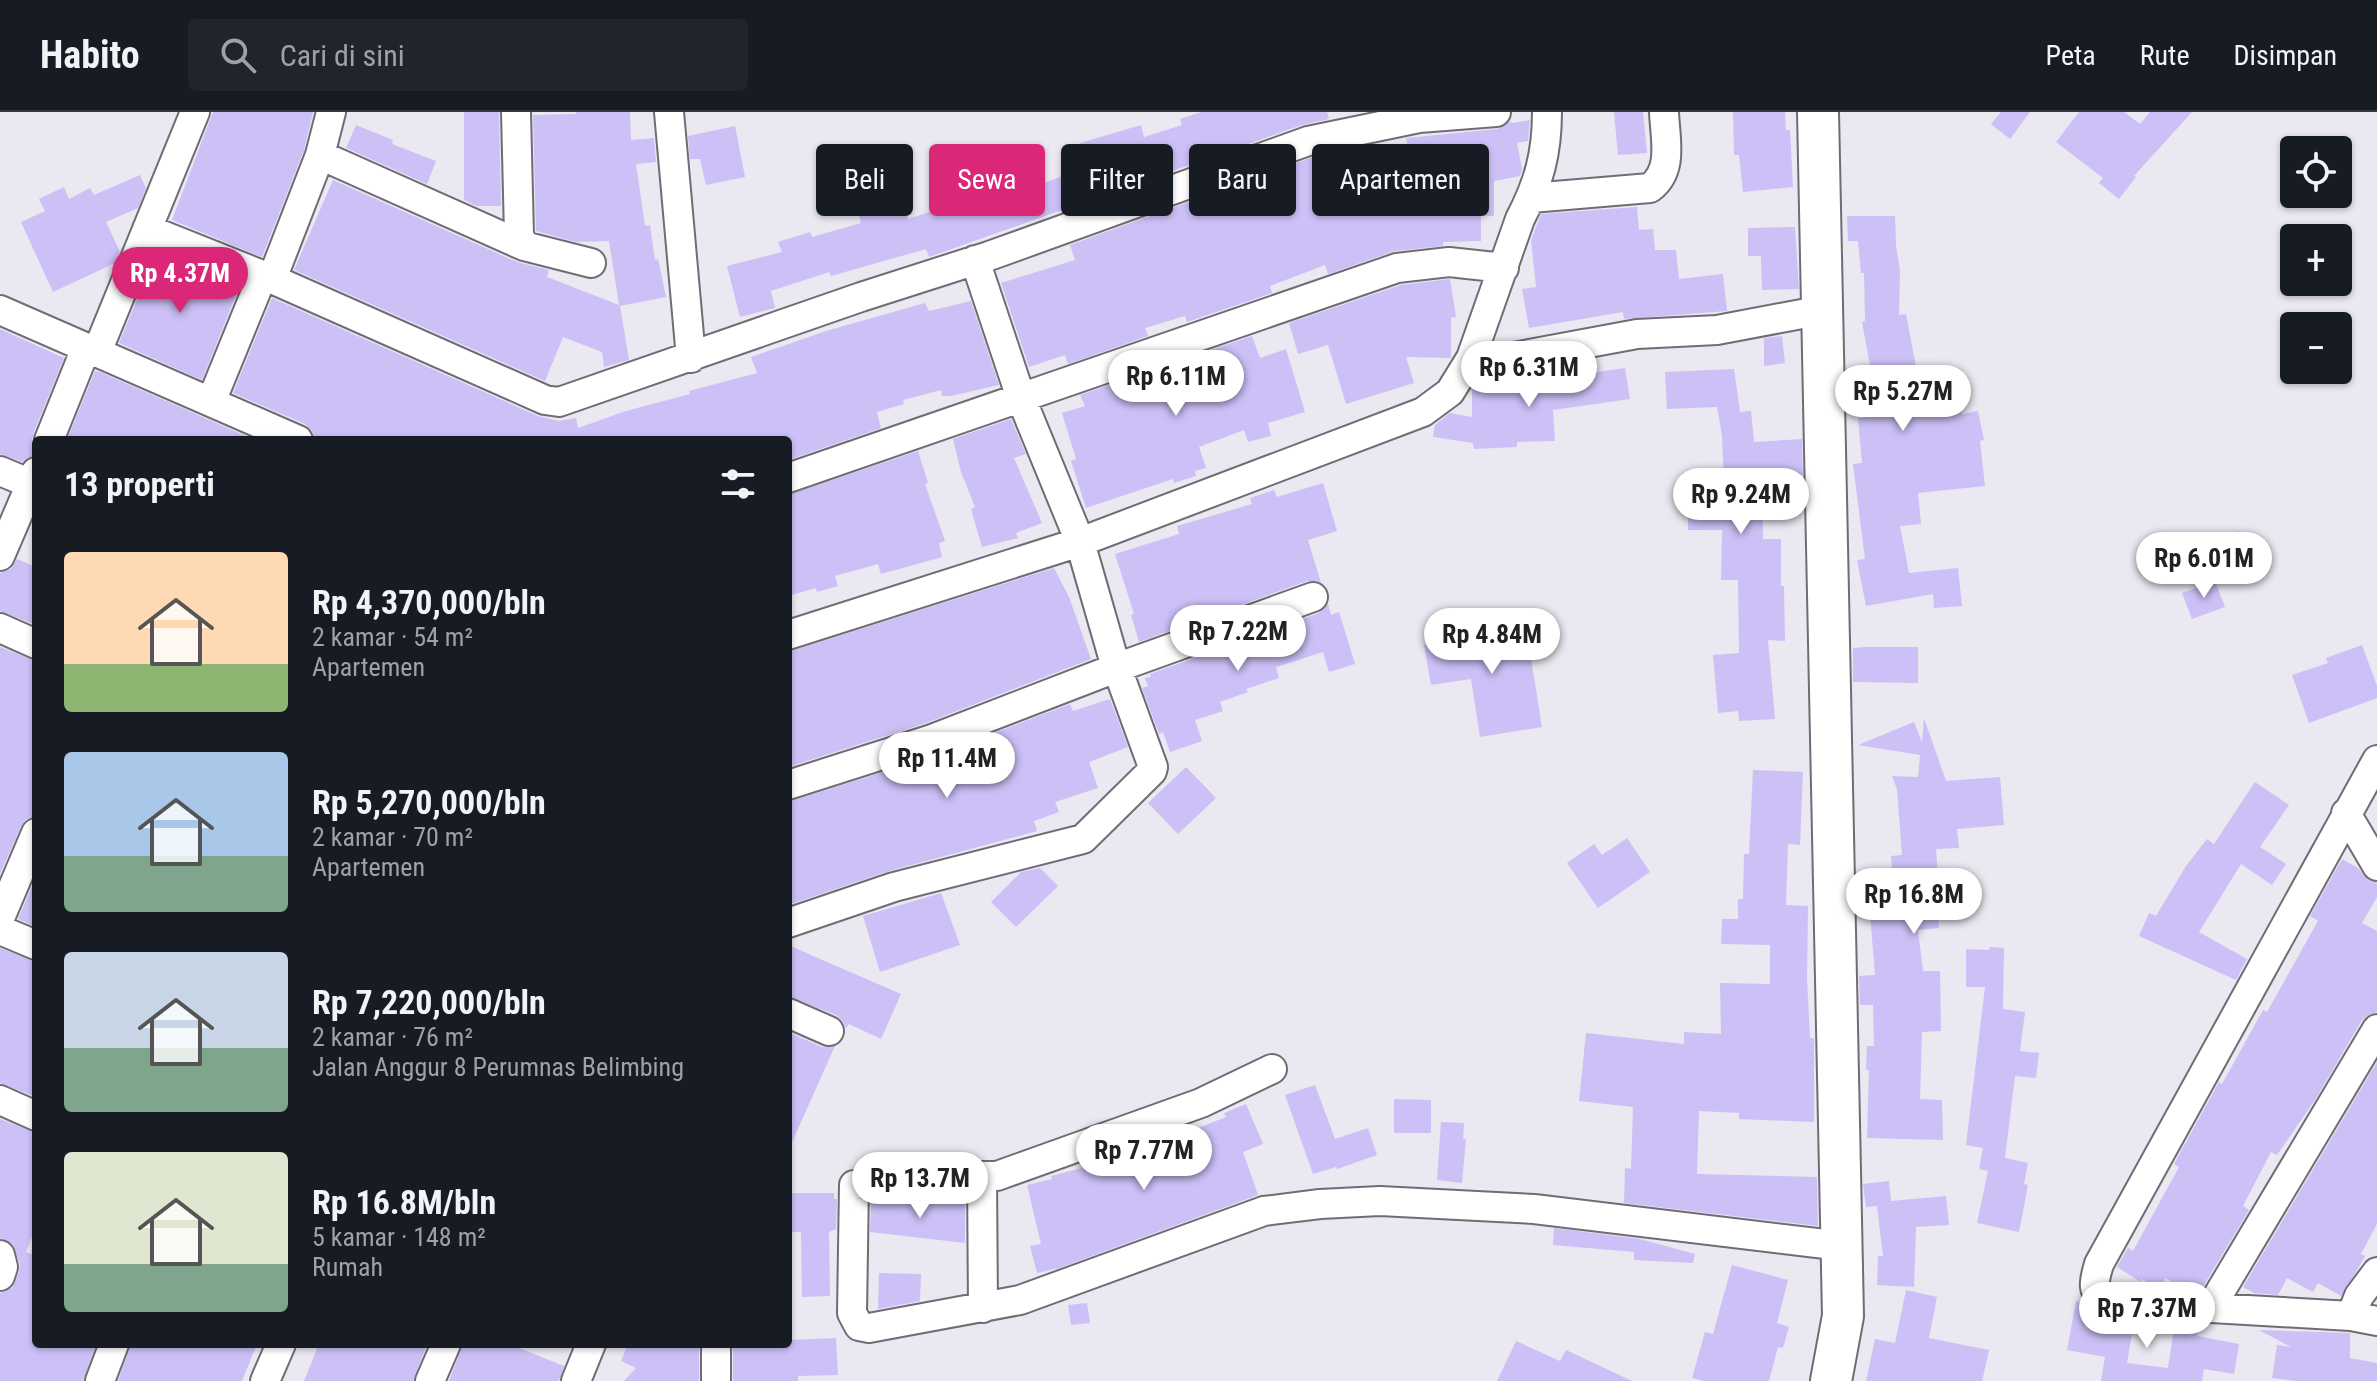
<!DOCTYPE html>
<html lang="id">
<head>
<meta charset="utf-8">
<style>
	body { margin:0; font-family:"Roboto Condensed",sans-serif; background:#20242c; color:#f1f3f6; height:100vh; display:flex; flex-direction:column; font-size:30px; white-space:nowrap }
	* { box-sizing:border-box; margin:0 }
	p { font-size:26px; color:#9ea1a6 }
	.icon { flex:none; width:44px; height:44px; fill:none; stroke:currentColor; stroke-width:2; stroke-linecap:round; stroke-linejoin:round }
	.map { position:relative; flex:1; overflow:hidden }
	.panel { position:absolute; left:32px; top:324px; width:760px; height:912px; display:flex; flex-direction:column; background:#171b24; border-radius:8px; box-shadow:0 2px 6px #0004 }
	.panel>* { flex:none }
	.guide { position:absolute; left:816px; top:32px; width:760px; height:72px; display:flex; gap:16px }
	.tools { position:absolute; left:2280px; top:24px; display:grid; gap:16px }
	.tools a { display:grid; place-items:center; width:72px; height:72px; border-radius:8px; background:#171b24; box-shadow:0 2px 6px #0004; font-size:40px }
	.price { position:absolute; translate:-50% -68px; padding:0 18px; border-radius:28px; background:#fff; color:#222; font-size:26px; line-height:52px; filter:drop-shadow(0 2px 4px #0008) }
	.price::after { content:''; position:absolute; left:50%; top:48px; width:24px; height:18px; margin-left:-12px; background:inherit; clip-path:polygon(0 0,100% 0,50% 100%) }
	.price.active { background:#db2777; color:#fff }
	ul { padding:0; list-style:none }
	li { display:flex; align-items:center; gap:24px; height:200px; padding:0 32px }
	li span { display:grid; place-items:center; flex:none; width:224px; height:160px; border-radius:8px; color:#555 }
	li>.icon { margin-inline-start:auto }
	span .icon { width:96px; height:96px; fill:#fffc; stroke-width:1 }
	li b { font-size:34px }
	h2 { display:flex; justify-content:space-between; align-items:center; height:96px; padding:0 32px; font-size:34px }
	.pill { padding:0 28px; border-radius:8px; background:#171b24; box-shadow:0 2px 6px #0004; font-size:28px; line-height:72px }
	.pill.active { background:#db2777; color:#fff }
	header { display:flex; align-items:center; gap:48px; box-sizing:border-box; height:112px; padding:0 40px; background:#171b24; border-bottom:2px solid #363941 }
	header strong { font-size:38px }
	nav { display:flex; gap:44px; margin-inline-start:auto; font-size:28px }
	.search { width:560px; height:72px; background:#20242c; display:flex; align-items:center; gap:20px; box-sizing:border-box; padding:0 28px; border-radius:8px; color:#9ea1a6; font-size:30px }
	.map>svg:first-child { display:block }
</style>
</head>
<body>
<header>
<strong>Habito</strong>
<div class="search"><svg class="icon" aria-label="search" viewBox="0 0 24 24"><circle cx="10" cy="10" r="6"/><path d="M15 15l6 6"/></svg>Cari di sini</div>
<nav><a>Peta</a><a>Rute</a><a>Disimpan</a></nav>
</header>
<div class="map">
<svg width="2377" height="1269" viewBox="0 0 2377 1269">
	<rect width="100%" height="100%" fill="#eae8f1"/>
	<!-- building -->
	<path fill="#ccc0f7" d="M213,0H313L304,38L262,145L172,108Z
		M464,0H499L501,94H476L464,88Z
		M576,0H630L631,28L654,26L656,50L636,52L645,114L650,113L655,148L658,147L666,185L620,194L629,248L604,255L602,240L563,225L545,269L294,158L333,68L517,150L549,158L547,165L619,193L609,129L576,130L536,119L533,3L576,2Z
		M1201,0H1327L1329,7L1302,13L929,145L926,137L831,164L829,160L771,179L775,196L740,205L727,154L782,140L778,130L810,120L812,125L861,111L859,103L903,91L908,107L954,92L952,87L973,79L972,76L1007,64L1008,67L1034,56L1041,72L1087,55L1080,31L1141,13L1144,25L1182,13L1180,7Z
		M1614,0H1643L1647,41L1618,43Z
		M1733,0H1785L1786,18H1790L1793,75L1743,80L1739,43H1734Z
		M2001,0H2030L2010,27L1991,12Z
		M2079,0H2124L2140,12L2150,0H2192L2134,64L2136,65L2119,87L2099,71L2103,66L2056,30Z
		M1530,8L1528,29L1517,31L1522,57L1520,64L1494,69V104H1481V129L1443,130V134L1395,139L1328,162L1325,153L1270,174L1272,181L1187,210L1185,204L1145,216L1148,224L1068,252L1065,243L1029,255L1001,171L1075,148L1070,133L1313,45L1339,40L1343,53L1408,38L1406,26L1497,17L1510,9L1512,11Z
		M356,13L393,28L392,32L436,49L427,72L346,36Z
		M735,14L745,65L706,73L700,47H690L688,24Z
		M140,63L146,76L138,96L106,110L120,140L115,151L53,180L21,110L45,99L39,87L64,75L69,87L90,76L94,83Z
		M1637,95L1639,118L1653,117L1655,138H1676L1679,167L1723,162L1727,199L1624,207L1623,200L1529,216L1522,177L1536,175L1531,128L1541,102Z
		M1847,104H1895L1896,133L1900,158L1899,203L1906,202L1917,260L1949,257L1953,299L1961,298L1962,302L1978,299L1984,328L1980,329L1985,374L1918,381L1921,412L1900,414L1909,461L1958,456L1962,494L1934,496L1933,482L1866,494L1857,448L1865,447L1853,352L1862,351L1858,306H1865L1860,265L1872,264L1862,210L1865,209L1864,161H1861L1858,129H1848Z
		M1795,115L1799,177L1762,178L1761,144H1748V116Z
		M157,139L240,173L202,268L119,231Z
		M1450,167L1456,205L1451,206V246L1406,245L1414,271L1346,292L1328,233L1298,242L1289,211L1401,173Z
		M272,186L538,304L559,309L576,306L578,316L626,299L690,282L689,279L757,261L751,245L826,219L925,191L929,199L971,189L999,273L951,284H942L941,278L903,288L904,292L877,300L881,316L788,348V328H315L312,319L305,312L233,281Z
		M0,217L64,246L33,322L32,330L36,343L23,350L0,342Z
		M1252,224L1260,246L1286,237L1305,300L1268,311L1271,324L1248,330L1244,318L1199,335L1206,356L1195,359L1196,364L1174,371L1173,367L1086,396L1071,349L1076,347L1062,301L1085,294L1080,283Z
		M1782,224L1785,251L1764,254V226Z
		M1625,256L1630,287L1553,298L1555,329L1517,330V335L1474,337L1473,331L1433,325L1435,313L1450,301L1472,305V277L1523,275V267L1569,264Z
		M1734,257L1740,300L1751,299L1754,330L1802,327L1803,363L1762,365L1763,427H1781V474H1784L1785,529L1768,528L1775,607L1739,609L1738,599L1718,601L1713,543L1739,541L1738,468H1721L1722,418H1688V372H1724L1722,323L1717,295L1667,297L1665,260Z
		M95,259L100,260L255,328H67Z
		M1011,307L1026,342L1014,346L1042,411L1016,421L1018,426L982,435L971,397L975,395L961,360L953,327Z
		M918,339L928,371L925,372L945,429L939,431L942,445L881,462L878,452L835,464L838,474L817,480L816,476L788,484V383Z
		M1323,371L1337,419L1308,428L1321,471L1307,469L1139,530L1131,503L1134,502L1115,442L1179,422L1177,414L1252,392L1250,386L1274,378L1277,385Z
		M2239,419L2253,448L2232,458L2218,429Z
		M17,447L36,455V513L0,499V461L11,457Z
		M1054,456L1069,485L1091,547L926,611L788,655V540Z
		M2215,469L2225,495L2192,507L2182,481Z
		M1328,492L1331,503L1339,500L1355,552L1329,560L1323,540L1276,555L1279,566L1246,577L1248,580L1220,590L1223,599L1195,608L1202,629L1170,640L1163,620L1159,622L1142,576L1148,574L1145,566L1151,565L1150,562L1319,501Z
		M1525,509L1542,615L1480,625L1471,567L1431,573L1424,533L1465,527L1464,519Z
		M2362,533L2377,574V586L2309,611L2292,563L2328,551L2326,546Z
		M0,535L36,549V704L26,707L21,714L0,762Z
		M1866,535H1918V571L1853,570V536Z
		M1110,587L1128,635L1089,650L1098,676L1055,690L1059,700L1034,709L1037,719L889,759L788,793V690L937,643L1070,592L1073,599Z
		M1924,606L1946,669L2000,665L2004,713L1957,717L1959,736L1936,737L1938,764H1935L1939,816L1918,818L1923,859H1940L1941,919L1922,920L1920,987L1942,988L1943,1028L1867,1026L1869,958H1866L1867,934H1874L1873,893H1860L1859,864L1875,863L1870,802L1895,800L1891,744L1902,743L1897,677L1892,664L1918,665L1920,643L1858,633L1914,610L1922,630Z
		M1186,655L1216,686L1178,722L1148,691Z
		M1753,658L1803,660L1800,733L1788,732L1786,793L1808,794L1807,868L1810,926H1814V1010L1739,1007V1001L1699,999L1697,1062L1817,1065L1818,1114L1624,1091L1625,1056L1631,1057L1633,995L1579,989L1586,921L1684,932V920L1721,922L1720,871L1770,872V833L1721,832L1722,807H1738V787H1743L1744,742H1749Z
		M2255,670L2289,693L2260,735L2286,752L2272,773L2241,752L2199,820L2247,847L2236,868L2139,824L2149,801L2156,804L2186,754L2207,727L2214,732Z
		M1627,726L1650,760L1598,796L1567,751L1594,732L1602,743Z
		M2342,747L2358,756L2368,768L2377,771V785L2362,811L2377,819V900L2368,903L2362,908L2315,988L2277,1043L2271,1040L2243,1094L2249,1098L2201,1178L2186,1177L2165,1166L2160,1176L2141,1167V1170L2117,1155L2128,1136L2133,1139L2179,1055L2174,1052L2219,970L2222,972L2263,898L2267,900L2318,809L2310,804Z
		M1040,756L1058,774L1016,815L991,790L1021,760Z
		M36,765V815L18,807Z
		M941,781L960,833L880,860L863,804Z
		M788,833L901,882L881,927L849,912L846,916L842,908L836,903L788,884Z
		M1990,835L2004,836L2003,897L2025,900L2020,939L2039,941L2036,966L2015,964L2005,1046L2028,1051L2024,1072L2028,1073L2019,1120L1977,1111L1988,1059L1979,1057L1983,1036L1966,1033L1985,875H1966V837L1989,838Z
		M0,836L36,850V985L0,971Z
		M788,920L822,935L835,934L788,1039Z
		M2377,950V1112L2361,1142L2365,1144L2359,1155L2341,1184L2318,1171L2313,1180L2287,1166L2278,1183L2254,1181L2243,1175Z
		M1315,973L1335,1027L1368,1016L1377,1043L1337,1057L1336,1055L1313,1062L1285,983Z
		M1394,987L1431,988V1021H1394Z
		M1246,992L1263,1032L1243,1040L1258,1083L1059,1156L1037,1161L1030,1134L1041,1132L1027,1073L1052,1067L1051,1064L1086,1055L1087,1060L1162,1033L1161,1031L1226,1005L1224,1001Z
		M0,1007L36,1021V1115L26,1140L36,1144V1232H96L83,1269H0V1181L12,1176L19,1160L20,1152L13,1132L0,1126Z
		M1441,1010L1464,1011L1463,1027H1466L1462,1071L1437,1068Z
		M1889,1069L1891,1089L1946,1084L1949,1113L1916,1115L1914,1175L1877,1173L1878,1144H1883L1877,1094L1866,1095L1863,1072Z
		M791,1081H834V1087H837L836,1117L829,1120L830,1184L802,1185L801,1120H791Z
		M888,1089L923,1092L965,1091V1131L870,1120L871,1090Z
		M1554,1116L1640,1127L1695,1142L1693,1151L1634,1148V1140L1553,1133Z
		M1732,1153L1788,1168L1777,1211L1789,1215L1783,1236L1778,1235L1769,1269H1703L1692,1266L1705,1220L1713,1222Z
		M879,1161L921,1162L920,1189L878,1197Z
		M1906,1178L1937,1185L1929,1226L1989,1238L1982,1269H1866L1875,1227L1895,1231Z
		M2076,1189L2083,1191L2100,1205L2134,1209L2127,1251L2168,1256L2174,1216L2198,1220L2197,1224L2239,1232L2234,1262L2204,1257L2202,1269H2101L2105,1245L2067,1238Z
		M1087,1191L1090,1211L1071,1213L1068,1193Z
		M2259,1218L2350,1221V1246L2377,1251V1269H2295L2272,1266L2277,1233L2291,1235Z
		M836,1226L838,1263L798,1264V1269H733V1232H788V1228Z
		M1516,1229L1560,1249L1566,1238L1632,1269H1497Z
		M131,1232H257L242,1269H118Z
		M319,1232H427L413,1269H304Z
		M463,1232H509L564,1254L559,1269H449Z
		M628,1232H699V1269H624L636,1256L621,1249Z"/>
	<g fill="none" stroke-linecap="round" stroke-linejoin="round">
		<!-- street casing -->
		<g stroke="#6e6d75" stroke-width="32">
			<path id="street" d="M516,0L519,123L524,134
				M669,0L691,246
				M1547,0C1547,41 1539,71 1520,107L1471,246H1508L1637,222L1717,218L1823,198
				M320,43L524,134L591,151
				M1531,86L1650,76C1674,58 1665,27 1664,0
				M147,117L272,167L545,288L559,290L861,185L989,144L1308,29L1419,6L1496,0
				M272,167L320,43L331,0
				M0,198L298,328
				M97,240L195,0
				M211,290L262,165
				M49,328L86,236
				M0,359L36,374
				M788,366L1397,156L1449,150L1504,156
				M0,444L36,360
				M0,516L36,532
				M788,523L1080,430L1423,300L1450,280L1471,246
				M2377,648L2099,1152C2094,1169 2090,1181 2108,1190L2351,1204L2377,1209
				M788,673L932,627L1116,556L1313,485
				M2346,701L2377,754
				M0,806L36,721
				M788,811L894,775L1083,727L1152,659L1153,655L1113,545L1080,430L1021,286L975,148
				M0,818L36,833
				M788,901L829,919
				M0,988L36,1004
				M982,1064L934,1070L854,1073L852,1201L859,1214L869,1216L1020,1188L1264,1099L1320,1092L1380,1089L1534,1097L1842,1134
				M0,1143L3,1155L0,1164
				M2211,1195L2377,917
				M983,1196L982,1064H997L1201,991L1272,957
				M2351,1204L2359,1184L2377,1160
				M716,1232V1269
				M100,1269L114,1232
				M265,1269L281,1232
				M430,1269L446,1232
				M576,1269L591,1232"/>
		</g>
		<!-- secondary casing -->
		<g stroke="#6e6d75" stroke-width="44">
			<path id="secondary" d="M1818,0L1843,1204L1831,1269"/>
		</g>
		<!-- street -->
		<use href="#street" stroke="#fff" stroke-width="28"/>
		<!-- secondary -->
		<use href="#secondary" stroke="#fff" stroke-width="40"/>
	</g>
</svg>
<div class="tools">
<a><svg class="icon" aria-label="locate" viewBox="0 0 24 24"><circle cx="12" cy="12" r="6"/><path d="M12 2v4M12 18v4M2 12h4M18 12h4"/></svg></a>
<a>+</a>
<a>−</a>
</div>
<b class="price active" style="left:180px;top:203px">Rp 4.37M</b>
<b class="price" style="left:1529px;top:297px">Rp 6.31M</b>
<b class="price" style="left:1176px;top:306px">Rp 6.11M</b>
<b class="price" style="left:1903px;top:321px">Rp 5.27M</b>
<b class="price" style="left:1741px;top:424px">Rp 9.24M</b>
<b class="price" style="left:2204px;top:488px">Rp 6.01M</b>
<b class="price" style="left:1238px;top:561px">Rp 7.22M</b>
<b class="price" style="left:1492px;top:564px">Rp 4.84M</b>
<b class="price" style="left:947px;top:688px">Rp 11.4M</b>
<b class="price" style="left:1914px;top:824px">Rp 16.8M</b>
<b class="price" style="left:1144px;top:1080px">Rp 7.77M</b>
<b class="price" style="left:920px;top:1108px">Rp 13.7M</b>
<b class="price" style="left:2147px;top:1238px">Rp 7.37M</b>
<div class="guide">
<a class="pill">Beli</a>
<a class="pill active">Sewa</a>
<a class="pill">Filter</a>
<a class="pill">Baru</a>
<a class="pill">Apartemen</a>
</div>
<section class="panel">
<h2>13 properti<svg class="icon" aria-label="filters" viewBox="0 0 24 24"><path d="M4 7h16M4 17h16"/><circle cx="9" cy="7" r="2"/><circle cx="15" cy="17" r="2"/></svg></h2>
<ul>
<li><span style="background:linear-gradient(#ffd9b3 70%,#8fb573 0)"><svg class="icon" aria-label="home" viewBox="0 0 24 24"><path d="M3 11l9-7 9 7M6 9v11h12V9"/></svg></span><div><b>Rp 4,370,000/bln</b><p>2 kamar · 54 m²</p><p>Apartemen</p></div></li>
<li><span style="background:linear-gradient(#a9c7e8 65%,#7fa58c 0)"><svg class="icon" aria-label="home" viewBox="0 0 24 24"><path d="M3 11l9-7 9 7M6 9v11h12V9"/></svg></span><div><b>Rp 5,270,000/bln</b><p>2 kamar · 70 m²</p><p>Apartemen</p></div></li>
<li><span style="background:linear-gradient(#c9d6e8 60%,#7fa58c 0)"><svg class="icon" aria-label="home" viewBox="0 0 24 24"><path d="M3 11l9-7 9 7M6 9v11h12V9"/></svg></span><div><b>Rp 7,220,000/bln</b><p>2 kamar · 76 m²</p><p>Jalan Anggur 8 Perumnas Belimbing</p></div></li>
<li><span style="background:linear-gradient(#dfe7d0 70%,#7fa58c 0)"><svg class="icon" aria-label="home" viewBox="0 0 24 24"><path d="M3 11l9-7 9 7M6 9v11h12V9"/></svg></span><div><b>Rp 16.8M/bln</b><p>5 kamar · 148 m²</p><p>Rumah</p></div></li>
</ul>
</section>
</div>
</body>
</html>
